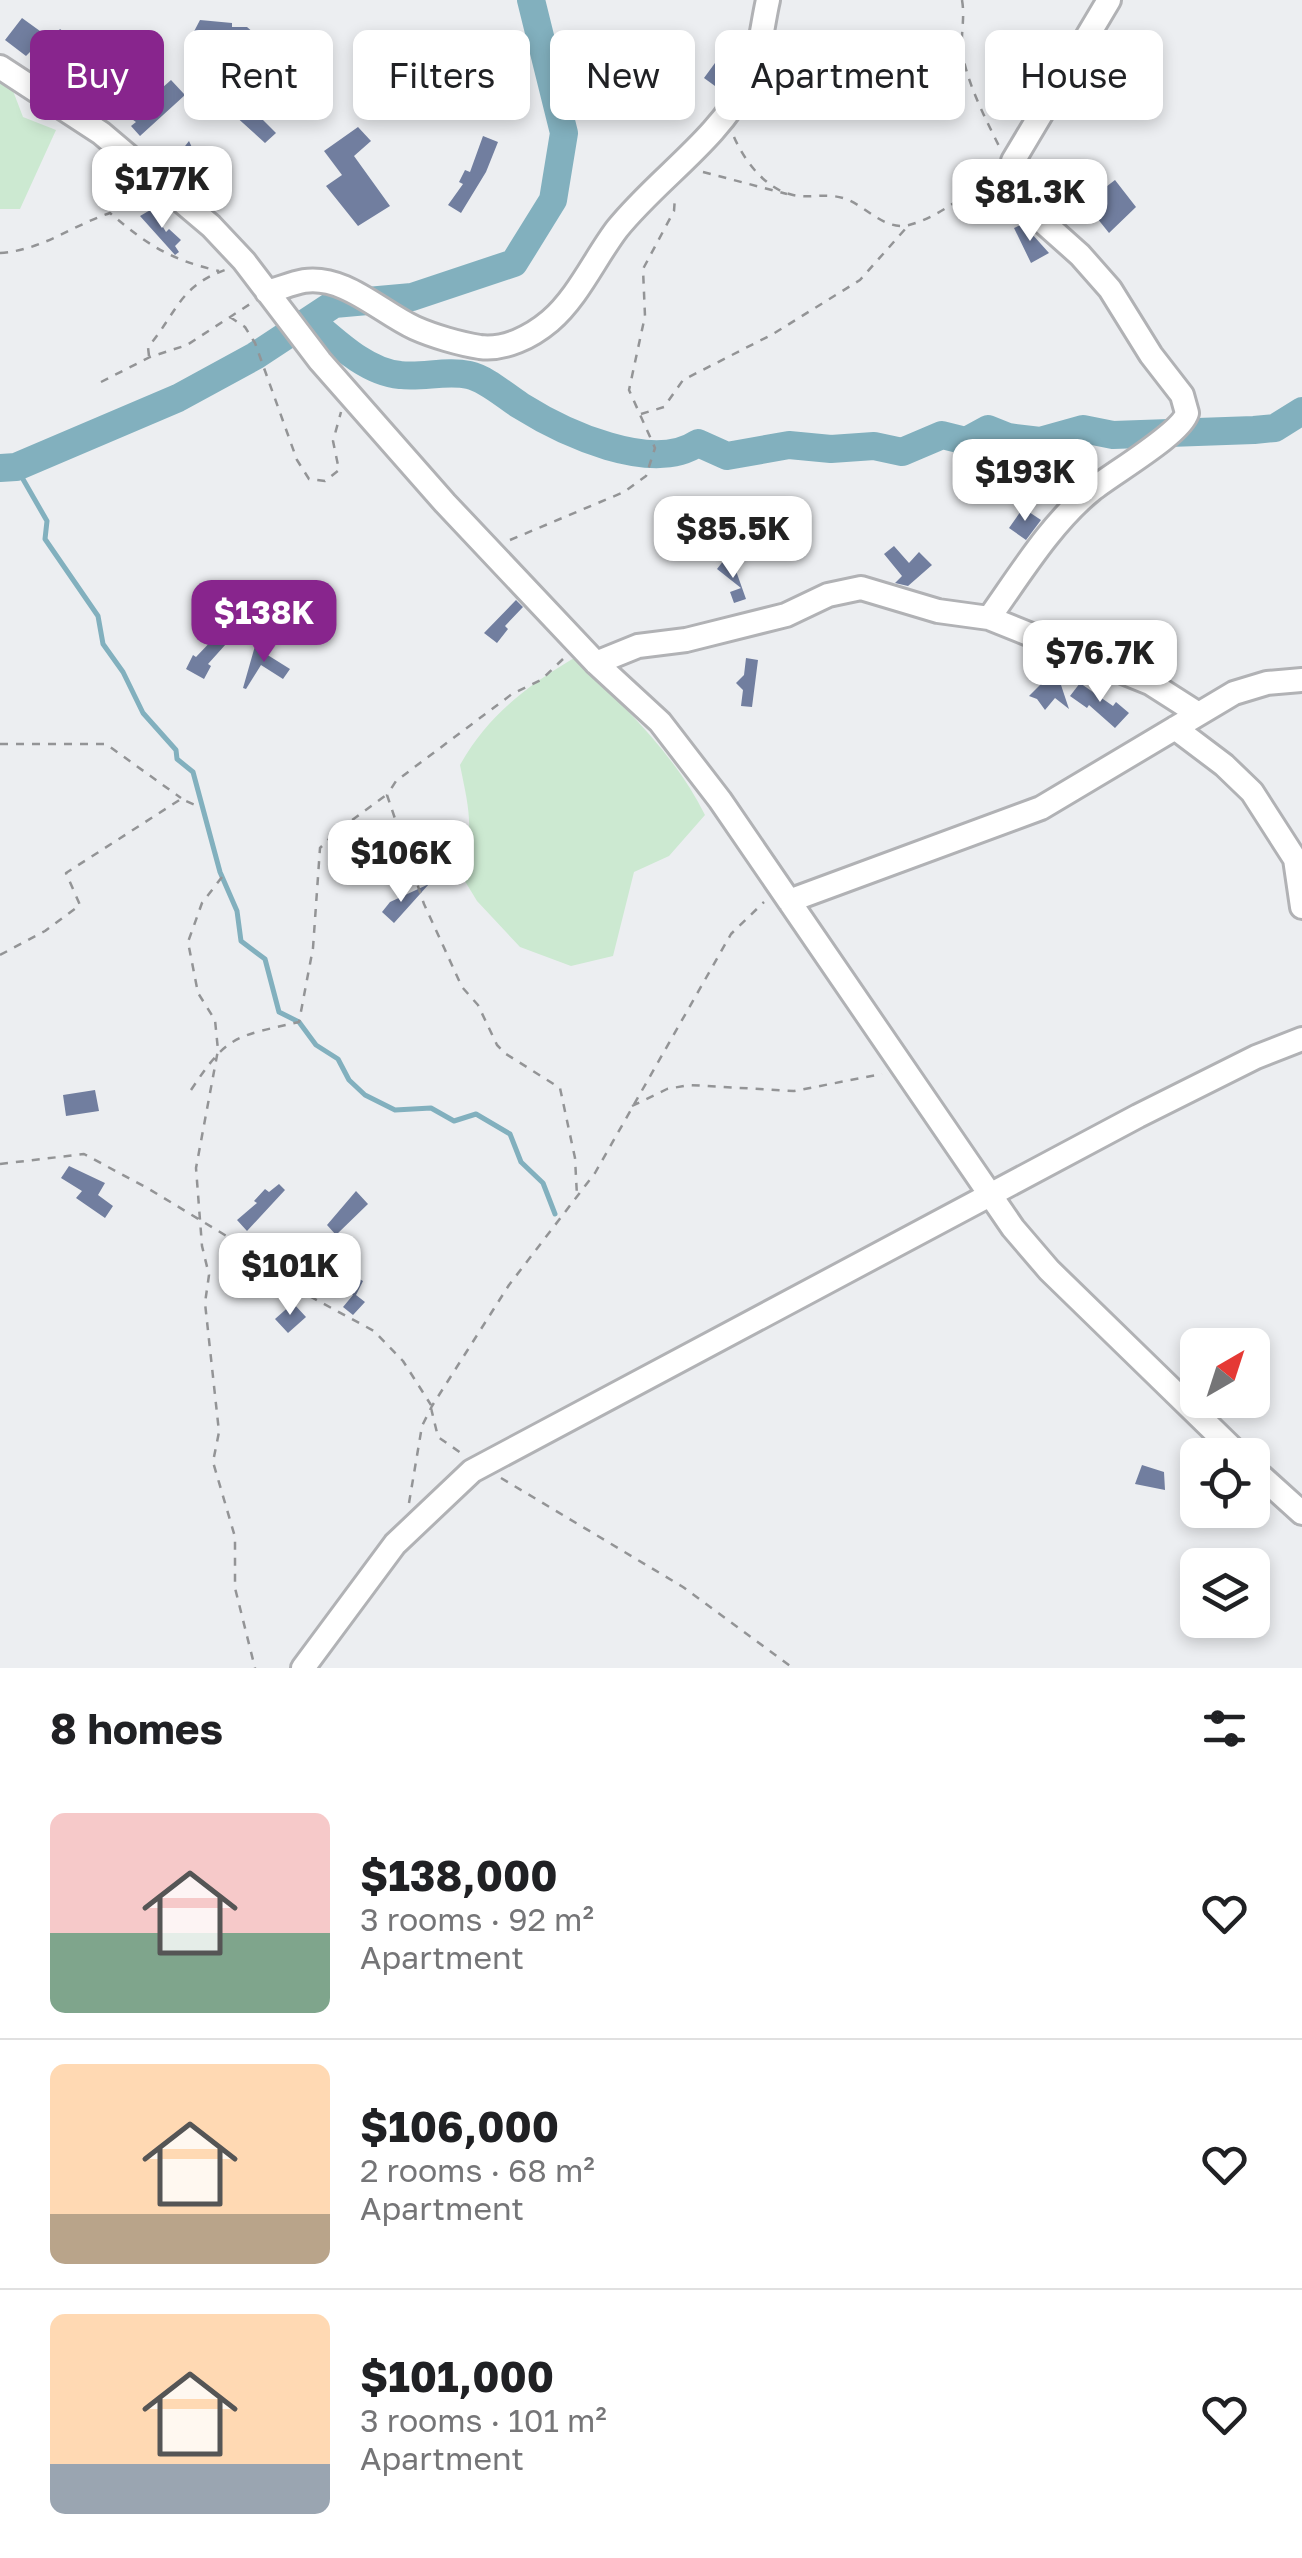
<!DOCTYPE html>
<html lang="en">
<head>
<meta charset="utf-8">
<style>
	body { margin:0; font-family:"Golos Text",sans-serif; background:#f6f6f6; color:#202124; height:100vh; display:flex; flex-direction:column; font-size:38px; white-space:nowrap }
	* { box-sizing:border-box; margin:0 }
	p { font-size:32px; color:#757577 }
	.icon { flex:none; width:55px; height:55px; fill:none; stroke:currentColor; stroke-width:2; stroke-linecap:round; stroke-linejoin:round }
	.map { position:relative; height:1668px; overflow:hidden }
	.sheet { display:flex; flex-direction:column; background:#fff; flex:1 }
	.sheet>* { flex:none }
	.hud { position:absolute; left:30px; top:30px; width:1242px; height:90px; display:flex; gap:20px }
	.needle { width:65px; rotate:39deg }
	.controls { position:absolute; left:1180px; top:1328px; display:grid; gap:20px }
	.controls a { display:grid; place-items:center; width:90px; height:90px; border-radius:15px; background:#fff; box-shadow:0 5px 15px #0003; font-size:50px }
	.price { position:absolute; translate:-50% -85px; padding:0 22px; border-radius:20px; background:#fff; color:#222; font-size:32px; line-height:65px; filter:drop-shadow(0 2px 5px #0008) }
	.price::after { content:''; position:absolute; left:50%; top:60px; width:30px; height:22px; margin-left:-15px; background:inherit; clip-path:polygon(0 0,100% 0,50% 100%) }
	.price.selected { background:#88258d; color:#fff }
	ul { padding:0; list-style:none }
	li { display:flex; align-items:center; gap:30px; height:250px; padding:0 50px }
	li+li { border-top:2px solid #e0e0e0 }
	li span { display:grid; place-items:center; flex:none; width:280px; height:200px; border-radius:15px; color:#555 }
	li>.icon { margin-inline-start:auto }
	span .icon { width:120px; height:120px; fill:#fffc; stroke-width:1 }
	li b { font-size:42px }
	h2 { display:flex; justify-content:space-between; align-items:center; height:120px; padding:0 50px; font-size:42px }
	.pill { padding:0 35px; border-radius:15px; background:#fff; box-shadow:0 5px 15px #0003; font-size:35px; line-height:90px }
	.pill.selected { background:#88258d; color:#fff }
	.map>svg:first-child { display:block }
</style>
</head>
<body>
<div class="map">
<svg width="1302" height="1668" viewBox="0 0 1302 1668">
	<rect width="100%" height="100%" fill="#eceef1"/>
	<!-- green -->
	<path fill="#cce9d1" d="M0,67L5,70L23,117L56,130L20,209H0Z
		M574,658C624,706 674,753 705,815L669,856L634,872L613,956L571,966L520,947L477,901L460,873C475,828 469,810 460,765C487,716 527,686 574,658Z"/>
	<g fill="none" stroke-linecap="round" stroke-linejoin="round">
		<!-- stream -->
		<path stroke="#82b0be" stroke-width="5" d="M16,467L47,521L45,539L98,616L103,644L123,672L143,713L176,750L177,759L193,772L220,872L237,911L241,941L265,959L279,1012L299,1022L316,1045L338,1059L349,1080L365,1095L395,1110L431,1108L454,1121L476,1114L510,1134L521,1162L543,1183L555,1214"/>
		<!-- river -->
		<path stroke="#82b0be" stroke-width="28" d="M310,320C335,341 366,372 400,375C422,378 446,370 469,375C487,379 505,396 521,406C564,433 652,474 698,443L727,456L789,445L831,449L874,446L902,452L942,435L966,441L988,429L1008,437L1040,441L1083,429L1113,435L1254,430L1275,428L1302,411
			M0,468L16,467L178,398L255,356L334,304L412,297L514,263L553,200L564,133L531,0"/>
	</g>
	<!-- building -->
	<path fill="#717e9f" d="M22,18L51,39L60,29L88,50L89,60L86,64L71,63L62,75L30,52L26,56L5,40Z
		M200,20L232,23V27H247L254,33L255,40L247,48L234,46L259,72L246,85L261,98L252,109L276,133L265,143L223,105L211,115L202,110L201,102L229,94L219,85L233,69L222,59L233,46L189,41Z
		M131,37L141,44L148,57L127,79L153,96L171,80L185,95L140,136L131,126L136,122L98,95L92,103L78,93L89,77L102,86L131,56Z
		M734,37L732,62L715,86L704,78Z
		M471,59H485L484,112H471Z
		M358,127L371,141L354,156L390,206L358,226L326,186L342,175L324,151Z
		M483,136L498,142L486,172L461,213L448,205L463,184L459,182L465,170L470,172Z
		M189,141L206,178L191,184L178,155Z
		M1115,180L1136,207L1109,233L1085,203Z
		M152,209L166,232L169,229L181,240L175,246L179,252L175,255L140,216Z
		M1023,224L1049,253L1031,263L1014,228Z
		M1023,508L1041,520L1026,540L1009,528Z
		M894,546L909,563L919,552L932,565L908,586L895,583L902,576L884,554Z
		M724,560L735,568L746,599L734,603L730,592L741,588L717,569Z
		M516,600L523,607L505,626L508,629L497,643L484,633Z
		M216,636L226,644L208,664L211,666L204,679L186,669L193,655L196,657Z
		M255,646L268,650L266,654L290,669L283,679L261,665L246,689L243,688Z
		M746,658L758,660L752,707L741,706L743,690L736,683L744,675Z
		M1056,675L1059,679L1069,709L1055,698L1045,710L1037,699L1029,696L1049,676Z
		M1080,683L1113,706L1116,702L1129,713L1115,728L1089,705L1087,708L1070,696Z
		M429,884L394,923L382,912L390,902Z
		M95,1090L99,1111L66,1116L63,1095Z
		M69,1166L105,1183L98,1195L113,1206L105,1218L76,1198L82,1191L61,1178Z
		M279,1184L285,1190L247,1231L237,1220L257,1203L254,1201L265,1189L269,1192Z
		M356,1191L368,1204L336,1235L327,1225Z
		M331,1264L363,1281L356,1295L365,1302L353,1315L343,1307L353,1295L324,1274Z
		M293,1303L306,1317L288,1333L275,1319Z
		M1142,1465L1164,1472L1165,1490L1135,1484Z"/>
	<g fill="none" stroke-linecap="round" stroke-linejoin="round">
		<!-- minor casing -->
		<g stroke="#b1b2b5" stroke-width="28">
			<path id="minor" d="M0,67L101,133L211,226L244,261L320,361L445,503L596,663L660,722L720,800L1013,1228L1049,1270L1239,1455
				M267,292C279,289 292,283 304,281C345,275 380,312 415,328C433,336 460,344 480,347C505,350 531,337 550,321C578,297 595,258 617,229C658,178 717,141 748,81C760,57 762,26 768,0
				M989,618C1019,576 1051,523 1092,490C1113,473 1181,434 1187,413L1182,395L1151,355L1110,289L1080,255L1015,197L1013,161L1109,0
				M596,663L638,646L686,640L786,615L828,595L861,588L938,611L989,618L1150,683L1197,713
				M1175,728L1224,765L1252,792L1295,859L1302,907
				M789,901L1041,808L1234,693L1267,683L1302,680
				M1252,1468L1302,1513
				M303,1668L395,1544L472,1471L1138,1116L1256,1057L1302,1039"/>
		</g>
		<!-- path -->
		<path stroke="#939496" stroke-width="2.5" stroke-dasharray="8 8" stroke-linecap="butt" d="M962,0C965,17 961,32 962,48C964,77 986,120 999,146
			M734,137C744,160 765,189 793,195C810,199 826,192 846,199C867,207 885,231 909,225C940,217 970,191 995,173
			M703,172L787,194
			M0,253C43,250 71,226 110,213C147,245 171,260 219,271
			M230,317L245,327L255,343L297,460L309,479L325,481L339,470L333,441L341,412
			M149,356L148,347C177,313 179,286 225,270
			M101,382L150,357L187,345L250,304
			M641,414L664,407L683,380L773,334L860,280L907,227
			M510,540L624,492L646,476L655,448L629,390L645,316L643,269L674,211L675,197
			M563,659L541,680L512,694L396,781L387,795L424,904L462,987L478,1005L497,1045L506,1054L560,1088L575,1158L577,1196
			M0,744H106L181,798
			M222,877L202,903L188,942L198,993L215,1020L218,1050L196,1168L202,1246L209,1275L205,1303L219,1432L213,1462L235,1537V1588L255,1668
			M0,955L45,931L80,905L66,873L181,799L200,807
			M191,1090C228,1034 235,1037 299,1022L313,948L320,848L337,831L385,796
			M632,1106L667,1089L689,1085L794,1091L882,1074
			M0,1164L84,1154L149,1189L243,1246L311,1297L374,1331L403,1361L431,1405
			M431,1408L438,1437L461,1453
			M501,1478L683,1587L793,1668
			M409,1503L422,1426L432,1406L509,1285L595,1173L731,934L764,902"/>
		<!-- minor -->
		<use href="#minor" stroke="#fff" stroke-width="22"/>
	</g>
</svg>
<div class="controls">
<a><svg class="needle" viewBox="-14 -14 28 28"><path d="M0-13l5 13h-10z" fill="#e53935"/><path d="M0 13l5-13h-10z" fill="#757577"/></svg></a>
<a><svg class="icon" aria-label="locate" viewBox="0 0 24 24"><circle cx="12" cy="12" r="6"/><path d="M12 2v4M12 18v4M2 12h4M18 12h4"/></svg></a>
<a><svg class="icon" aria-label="layers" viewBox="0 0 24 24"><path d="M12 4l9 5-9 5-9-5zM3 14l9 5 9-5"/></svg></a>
</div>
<b class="price" style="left:162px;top:231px">$177K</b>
<b class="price" style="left:1030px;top:244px">$81.3K</b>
<b class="price" style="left:1025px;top:524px">$193K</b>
<b class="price" style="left:733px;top:581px">$85.5K</b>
<b class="price selected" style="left:264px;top:665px">$138K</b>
<b class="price" style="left:1100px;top:705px">$76.7K</b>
<b class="price" style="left:401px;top:905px">$106K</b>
<b class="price" style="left:290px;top:1318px">$101K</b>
<div class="hud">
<a class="pill selected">Buy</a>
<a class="pill">Rent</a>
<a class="pill">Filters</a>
<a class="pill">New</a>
<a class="pill">Apartment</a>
<a class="pill">House</a>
</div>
</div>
<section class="sheet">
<h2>8 homes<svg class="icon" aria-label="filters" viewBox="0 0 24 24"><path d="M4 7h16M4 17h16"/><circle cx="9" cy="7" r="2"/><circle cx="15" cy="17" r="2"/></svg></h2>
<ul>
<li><span style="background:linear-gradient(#f6c9c9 60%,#7fa58c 0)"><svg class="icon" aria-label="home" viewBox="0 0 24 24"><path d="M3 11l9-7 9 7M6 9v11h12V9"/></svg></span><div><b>$138,000</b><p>3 rooms · 92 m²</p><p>Apartment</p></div><svg class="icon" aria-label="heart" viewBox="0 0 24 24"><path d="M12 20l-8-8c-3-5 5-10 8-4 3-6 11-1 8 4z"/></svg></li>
<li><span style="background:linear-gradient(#ffd9b3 75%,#b9a48a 0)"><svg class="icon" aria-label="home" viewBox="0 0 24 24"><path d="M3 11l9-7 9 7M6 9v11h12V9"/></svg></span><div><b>$106,000</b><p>2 rooms · 68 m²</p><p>Apartment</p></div><svg class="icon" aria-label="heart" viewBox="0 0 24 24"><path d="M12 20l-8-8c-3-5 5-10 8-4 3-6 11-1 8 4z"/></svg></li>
<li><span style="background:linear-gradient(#ffd9b3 75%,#9aa5b1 0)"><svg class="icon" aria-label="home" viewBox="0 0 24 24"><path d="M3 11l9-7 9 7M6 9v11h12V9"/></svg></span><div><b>$101,000</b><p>3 rooms · 101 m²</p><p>Apartment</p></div><svg class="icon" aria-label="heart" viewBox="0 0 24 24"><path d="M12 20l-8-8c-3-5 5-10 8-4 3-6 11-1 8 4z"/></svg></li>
</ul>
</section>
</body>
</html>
